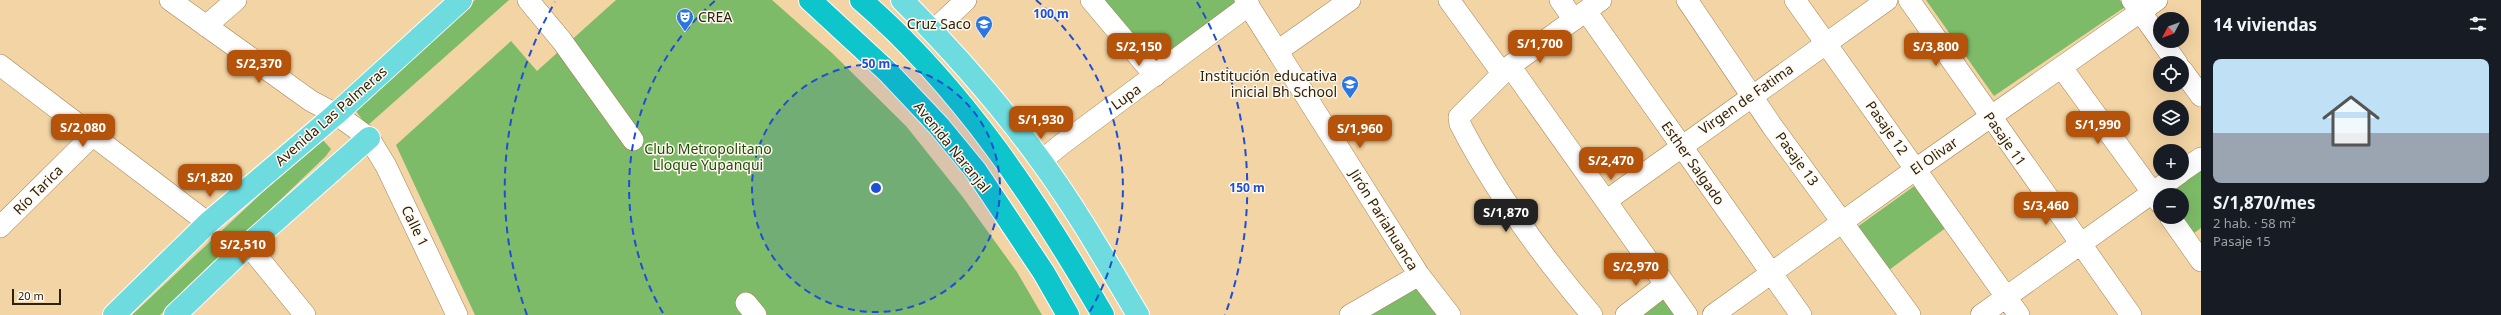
<!DOCTYPE html>
<html lang="es">
<head>
<meta charset="utf-8">
<style>
	body { margin:0; font-family:"Noto Sans",sans-serif; background:#242831; color:#f1f3f6; height:100vh; display:flex; flex-direction:column; font-size:15px; white-space:nowrap }
	* { box-sizing:border-box; margin:0 }
	p { font-size:13px; color:#9ea1a6 }
	.icon { flex:none; width:22px; height:22px; fill:none; stroke:currentColor; stroke-width:2; stroke-linecap:round; stroke-linejoin:round }
	.map { position:relative; flex:1; overflow:hidden }
	.side { display:flex; flex-direction:column; background:#171b24; width:300px }
	.side>* { flex:none }
	.needle { width:26px; rotate:229deg }
	.controls { position:absolute; left:2153px; top:12px; display:grid; gap:8px }
	.controls a { display:grid; place-items:center; width:36px; height:36px; border-radius:50%; background:#171b24; box-shadow:0 4px 16px #0002; font-size:20px }
	.scale { position:absolute; left:12px; bottom:10px; width:49px; box-sizing:border-box; padding-left:4px; border:2px solid #2d220f; border-top:0; font-size:11px; line-height:14px; white-space:nowrap; color:#2d220f; -webkit-text-stroke:3px #fff9ef; paint-order:stroke }
	.price { position:absolute; translate:-50% -34px; padding:0 9px; border-radius:8px; background:#b45309; color:#fff; font-size:13px; line-height:26px; filter:drop-shadow(0 1px 2px #0008) }
	.price::after { content:''; position:absolute; left:50%; top:24px; width:12px; height:9px; margin-left:-6px; background:inherit; clip-path:polygon(0 0,100% 0,50% 100%) }
	.price.selected { background:#222; color:#fff }
	ul { padding:0; list-style:none }
	li { display:grid; align-content:center; gap:8px; height:212px; padding:0 12px }
	li span { display:grid; place-items:center; height:124px; border-radius:8px; color:#555 }
	li>.icon { margin-inline-start:auto }
	span .icon { width:72px; height:72px; fill:#fffc; stroke-width:1 }
	li b { font-size:17px }
	h2 { display:flex; justify-content:space-between; align-items:center; height:48px; padding:0 12px; font-size:17px }
	main { display:flex; flex:1; min-height:0 }
	.map>svg:first-child { display:block }
</style>
</head>
<body>
<main>
<div class="map">
<svg width="2201" height="315" viewBox="0 0 2201 315">
	<rect width="100%" height="100%" fill="#f3d4a4"/>
	<!-- green -->
	<path fill="#7dbb68" d="M475,0H509L367,126L353,107Z
		M616,0H772L832,53L906,126L962,196L1017,272L1042,315H475L396,145L511,41L537,71Z
		M1096,0H1236L1238,4L1154,66Z
		M1926,0H2120L2125,7L1994,96Z
		M322,139L331,149L326,156L160,315H132L316,142Z
		M2201,158V228L2186,239L2182,217V195H2160Z
		M1920,182L1951,224L1885,273L1853,230Z
		M1657,283L1680,315H1617Z
		M1415,285L1439,315H1362Z"/>
	<g fill="none" stroke-linecap="round" stroke-linejoin="round">
		<!-- minor casing -->
		<g stroke="#a18456" stroke-width="22">
			<path id="minor" d="M170,0L311,101L336,114L369,138L386,166L457,315
				M528,0L562,41L633,140
				M1091,0L1155,76
				M1245,0L1419,275L1450,315
				M1449,0L1502,73
				M1560,0L1574,20
				M1687,0L1772,126L1910,315
				M1795,0L2019,315
				M1909,0L2131,315
				M2132,0L2160,39
				M1586,11L1801,315
				M206,26L236,0
				M933,31L966,0
				M2161,41L2177,63
				M1279,50L1350,0
				M0,65L208,223
				M1510,66L1687,315
				M2062,68L2160,203
				M2182,70L2201,96
				M1041,161L1062,144L1249,5
				M2182,171L2201,158
				M1606,201L1887,0
				M2170,217L2201,261
				M0,227L93,135
				M248,245L305,315
				M746,303L756,315
				M1350,315L1419,275
				M1592,315C1541,255 1496,194 1460,124L1459,117L1510,66L1601,0
				M1626,315L1665,285
				M1713,315L1916,169L2157,0
				M1981,315L2180,173"/>
		</g>
		<!-- major casing -->
		<g stroke="#fff" stroke-width="24">
			<path id="major" d="M902,0C952,50 999,103 1041,161C1077,210 1107,263 1138,315
				M114,315L208,223L336,114L461,0
				M175,315L248,245L369,138"/>
		</g>
		<!-- highway casing -->
		<g stroke="#fff" stroke-width="24">
			<path id="highway" d="M810,0L888,72L939,126L976,171L1044,273L1068,315
				M861,0C962,87 1037,201 1103,315"/>
		</g>
		<!-- minor -->
		<use href="#minor" stroke="#fff" stroke-width="21"/>
		<!-- major -->
		<use href="#major" stroke="#6edcdf" stroke-width="22"/>
		<!-- highway -->
		<use href="#highway" stroke="#0dc5ca" stroke-width="22"/>
	</g>
	<!-- distance rings -->
	<circle cx="876" cy="188" r="124" fill="#1d4ed8" fill-opacity=".12"/>
	<g fill="none" stroke="#1d4ed8" stroke-width="2" stroke-dasharray="7 5">
		<circle cx="876" cy="188" r="124"/>
		<path d="M663 313A247 247 0 0 1 716 0M1036 0A247 247 0 0 1 1089 313"/>
		<path d="M527 315A371 371 0 0 1 555 2M1197 2A371 371 0 0 1 1225 315"/>
	</g>
	<!-- icons -->
	<defs>
		<g id="theatre-pin" transform="scale(0.9)"><path d="M0 17L-7.5 6A9.5 9.5 0 1 1 7.5 6Z" fill="#2b76e2" stroke="#fff9ef"/><path d="M-5-5.5Q0-4 5-5.5V0Q5 5 0 6Q-5 5-5 0ZM-3.3-2.5H-1v1.5H-3.3ZM1-2.5H3.3v1.5H1ZM-2.8 1Q0 5.5 2.8 1Z" fill="#fff"/></g>
		<g id="school-pin" transform="scale(0.9)"><path d="M0 17L-7.5 6A9.5 9.5 0 1 1 7.5 6Z" fill="#2b76e2" stroke="#fff9ef"/><path d="M0-5L7-2L0 1L-7-2ZM-4 1L0 2.5L4 1V4Q0 6-4 4Z" fill="#fff"/></g>
	</defs>
	<g fill-rule="evenodd">
		<use href="#theatre-pin" x="685" y="17"/>
		<use href="#school-pin" x="984" y="24"/>
		<use href="#school-pin" x="1350" y="84"/>
	</g>
	<g text-anchor="middle" stroke-width="3" stroke-linejoin="round" paint-order="stroke">
		<!-- poi labels -->
		<g font-size="14" fill="#2d220f" stroke="#fff9ef" text-anchor="end">
			<text x="698" y="22" text-anchor="start">CREA</text>
			<text x="971" y="29">Cruz Saco</text>
			<text x="1337" y="81">Institución educativa<tspan x="1337" dy="16">inicial Bh School</tspan></text>
		</g>
		<!-- street labels -->
		<g font-size="14" fill="#2d220f" stroke="#fff9ef">
			<text transform="translate(1126 97) rotate(-36)" y="5">Lupa</text>
			<text transform="translate(1746 99) rotate(-35)" y="5">Virgen de Fatima</text>
			<text transform="translate(331 116) rotate(-41)" y="5">Avenida Las Palmeras</text>
			<text transform="translate(1887 128) rotate(55)" y="5">Pasaje 12</text>
			<text transform="translate(2005 139) rotate(55)" y="5">Pasaje 11</text>
			<text transform="translate(952 147) rotate(51)" y="5">Avenida Naranjal</text>
			<text transform="translate(1934 156) rotate(-35)" y="5">El Olivar</text>
			<text transform="translate(1797 159) rotate(54)" y="5">Pasaje 13</text>
			<text transform="translate(1693 163) rotate(55)" y="5">Esther Salgado</text>
			<text transform="translate(38 190) rotate(-45)" y="5">Río Tarica</text>
			<text transform="translate(1384 220) rotate(58)" y="5">Jirón Pariahuanca</text>
			<text transform="translate(415 226) rotate(64)" y="5">Calle 1</text>
		</g>
		<!-- park labels -->
		<g font-size="14" fill="#1f4f08" stroke="#fff9ef">
			<text x="708" y="154">Club Metropolitano<tspan x="708" dy="16">Lloque Yupanqui</tspan></text>
		</g>
	</g>
	<circle cx="876" cy="188" r="6" fill="#1d4ed8" stroke="#fff9ef" stroke-width="2"/>
	<g font-size="12" text-anchor="middle" font-weight="bold" fill="#1d4ed8" stroke="#fff9ef" stroke-width="3" stroke-linejoin="round" paint-order="stroke">
		<text x="1051" y="18">100 m</text>
		<text x="876" y="68">50 m</text>
		<text x="1247" y="192">150 m</text>
	</g>
</svg>
<div class="controls">
<a><svg class="needle" viewBox="-14 -14 28 28"><path d="M0-13l5 13h-10z" fill="#e53935"/><path d="M0 13l5-13h-10z" fill="#9ea1a6"/></svg></a>
<a><svg class="icon" aria-label="locate" viewBox="0 0 24 24"><circle cx="12" cy="12" r="6"/><path d="M12 2v4M12 18v4M2 12h4M18 12h4"/></svg></a>
<a><svg class="icon" aria-label="layers" viewBox="0 0 24 24"><path d="M12 4l9 5-9 5-9-5zM3 14l9 5 9-5"/></svg></a>
<a>+</a>
<a>−</a>
</div>
<div class="scale">20 m</div>
<b class="price" style="left:1540px;top:64px">S/1,700</b>
<b class="price" style="left:1139px;top:67px">S/2,150</b>
<b class="price" style="left:1936px;top:67px">S/3,800</b>
<b class="price" style="left:259px;top:84px">S/2,370</b>
<b class="price" style="left:1041px;top:140px">S/1,930</b>
<b class="price" style="left:2098px;top:145px">S/1,990</b>
<b class="price" style="left:83px;top:148px">S/2,080</b>
<b class="price" style="left:1360px;top:149px">S/1,960</b>
<b class="price" style="left:1611px;top:181px">S/2,470</b>
<b class="price" style="left:210px;top:198px">S/1,820</b>
<b class="price" style="left:2046px;top:226px">S/3,460</b>
<b class="price selected" style="left:1506px;top:233px">S/1,870</b>
<b class="price" style="left:243px;top:265px">S/2,510</b>
<b class="price" style="left:1636px;top:287px">S/2,970</b>
</div>
<section class="side">
<h2>14 viviendas<svg class="icon" aria-label="filters" viewBox="0 0 24 24"><path d="M4 7h16M4 17h16"/><circle cx="9" cy="7" r="2"/><circle cx="15" cy="17" r="2"/></svg></h2>
<ul>
<li><span style="background:linear-gradient(#bfe0f5 60%,#9aa5b1 0)"><svg class="icon" aria-label="home" viewBox="0 0 24 24"><path d="M3 11l9-7 9 7M6 9v11h12V9"/></svg></span><div><b>S/1,870/mes</b><p>2 hab. · 58 m²</p><p>Pasaje 15</p></div></li>
</ul>
</section>
</main>
</body>
</html>
